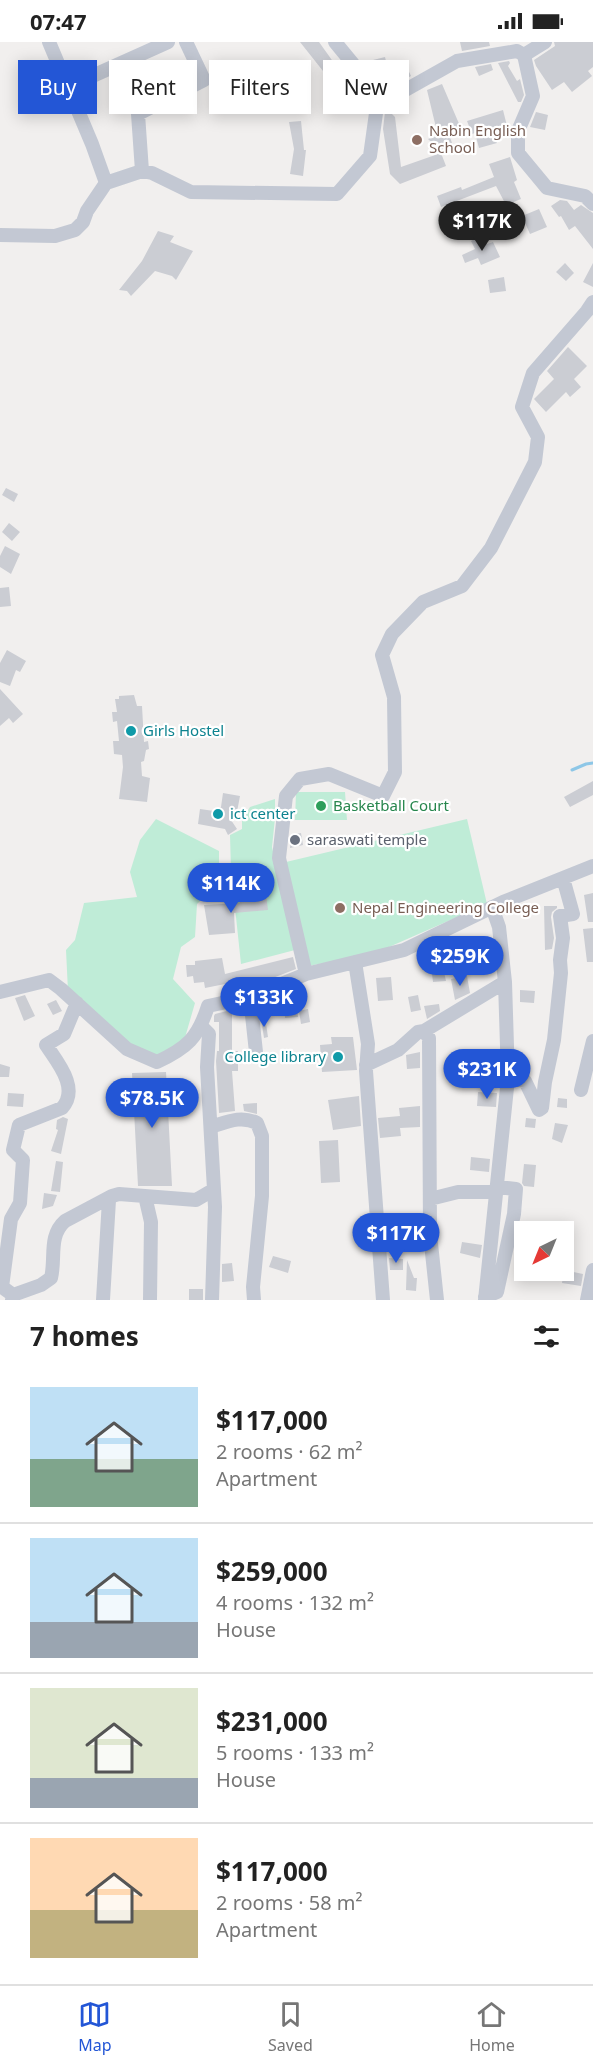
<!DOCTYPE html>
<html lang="en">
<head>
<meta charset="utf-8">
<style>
	body { margin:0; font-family:"Noto Sans",sans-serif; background:#f2f2f2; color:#222; height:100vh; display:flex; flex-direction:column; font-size:22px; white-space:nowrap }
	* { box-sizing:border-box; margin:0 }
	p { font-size:20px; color:#767676 }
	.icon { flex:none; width:33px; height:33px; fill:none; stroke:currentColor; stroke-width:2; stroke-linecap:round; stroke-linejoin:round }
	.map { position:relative; height:1258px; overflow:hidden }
	.sheet { display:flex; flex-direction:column; background:#fff; flex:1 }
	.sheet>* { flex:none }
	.guide { position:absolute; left:18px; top:18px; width:558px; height:54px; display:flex; gap:12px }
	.needle { width:39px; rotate:223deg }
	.fabs { position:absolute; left:514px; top:1179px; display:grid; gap:12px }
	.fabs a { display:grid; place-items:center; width:60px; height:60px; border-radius:0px; background:#fff; box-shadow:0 3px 15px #0003; font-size:30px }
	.price { position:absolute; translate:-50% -51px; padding:0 14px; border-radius:21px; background:#2356d6; color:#fff; font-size:20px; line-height:39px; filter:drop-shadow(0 2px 3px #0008) }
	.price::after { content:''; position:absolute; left:50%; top:36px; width:18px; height:14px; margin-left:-9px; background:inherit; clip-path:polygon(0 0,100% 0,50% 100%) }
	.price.current { background:#222; color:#fff }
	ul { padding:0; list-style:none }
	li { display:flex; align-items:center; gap:18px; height:150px; padding:0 30px }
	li+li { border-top:2px solid #e0e0e0 }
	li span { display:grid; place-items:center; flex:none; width:168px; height:120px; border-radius:0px; color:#555 }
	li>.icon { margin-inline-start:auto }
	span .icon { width:72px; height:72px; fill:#fffc; stroke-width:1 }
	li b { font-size:26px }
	h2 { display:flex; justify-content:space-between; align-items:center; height:72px; padding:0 30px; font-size:26px }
	.tag { padding:0 21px; border-radius:0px; background:#fff; box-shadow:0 3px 15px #0003; font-size:21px; line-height:54px }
	.tag.current { background:#2356d6; color:#fff }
	.status { display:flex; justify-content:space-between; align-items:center; height:42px; padding:0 30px; background:#fff; direction:ltr }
	.status svg { height:16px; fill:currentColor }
	.tabs { display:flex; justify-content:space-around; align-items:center; height:84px; border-top:2px solid #e0e0e0; background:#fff; font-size:16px; color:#767676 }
	.tabs a { display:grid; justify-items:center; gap:3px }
	.tabs .current { color:#2356d6 }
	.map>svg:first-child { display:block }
</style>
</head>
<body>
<div class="status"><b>07:47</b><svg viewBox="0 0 49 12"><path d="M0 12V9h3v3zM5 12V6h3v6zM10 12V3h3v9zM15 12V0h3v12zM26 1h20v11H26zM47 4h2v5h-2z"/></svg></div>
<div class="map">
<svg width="593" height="1258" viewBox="0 0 593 1258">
	<rect width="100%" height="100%" fill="#f1efee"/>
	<!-- green -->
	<path fill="#bfecd7" d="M296,750H345L347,778H295Z
		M275,757V776L272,805L295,908L241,922L231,828L230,793L242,787V778L250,765Z
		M156,777L219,809V841L197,862L195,895L181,905L173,937L195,961L184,999L154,1019L127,1008L68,949L66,908L75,898L84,861L137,855L130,830L140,798Z
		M467,777L487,862L373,912L308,924L286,820Z"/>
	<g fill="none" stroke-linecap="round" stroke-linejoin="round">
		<!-- stream -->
		<path stroke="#8ec7e7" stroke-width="3" d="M572,728L586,722L593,721"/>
	</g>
	<!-- building -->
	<path fill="#cbcdd3" d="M300,0H319L334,21L338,18L360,45L351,53L329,25L332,23L323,29Z
		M460,0H489L490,4L462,9Z
		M554,0H593V25L588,29L592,34L572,50L564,40L552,48L536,24L534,18L555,4Z
		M385,15L388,27L404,19L411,34L393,45L381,48L373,18Z
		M509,19L510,21L508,24L517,39L520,37L524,53L521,60H518L498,21Z
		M491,22L493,28L479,34L475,25Z
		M442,42L460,84L448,89L453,104L440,108L428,97L438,94L427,48Z
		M388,68L395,75L401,125L441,111L446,124L400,142L390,132L383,87L385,70Z
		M503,68L507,84L493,88L497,101L479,106L475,91L472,92L467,79Z
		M536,70L548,73L545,88L530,85Z
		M301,79L304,108H306L303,134L290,132L294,107L289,80Z
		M510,115L517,138L514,140L521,157L506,163L496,144L441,165L437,154L461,145L462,148L494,135L489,122Z
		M560,158L567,159L574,168L581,163L593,171V207L575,184L569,188L561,174L559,175L551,164Z
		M539,167L547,185L530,192L522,174Z
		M158,189L174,194L170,200L193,209L176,238L172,234L155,229L131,254L127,249L119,248L142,219Z
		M482,193L487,202L493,200L500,215L481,223L478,216L465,221L462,213L475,207L471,199Z
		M565,221L574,231L566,239L556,230Z
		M593,221V245L583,240Z
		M504,235L506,249L490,251L488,238Z
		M568,305L587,324L574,337L581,345L570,355L566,350L546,370L534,357L554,337L547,329Z
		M6,446L18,452L14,460L2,453Z
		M9,481L20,490L12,499L2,490Z
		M5,504L20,512L11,532L0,525V514Z
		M9,545L11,564L0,565V546Z
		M7,608L26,619L20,630L16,628L10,644L0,640V621Z
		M0,647L23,672L13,681L9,676L0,684Z
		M134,653L137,664H142L144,700L148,699L149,707L146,708L144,719L141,720L142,734L150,736L147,760L119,757L123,725L122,713L114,712L113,699H119L117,679L113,680L112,670H117L115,657H119V654Z
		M593,739V753L570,765L564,755Z
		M223,751L240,754L236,775L231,778L237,787L228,793L225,787L198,782L200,767L214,769L221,765Z
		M301,791L303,803L290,806L291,793Z
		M593,851V880H588L584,853Z
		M266,853L268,868L234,871L235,891L209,893L204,863L240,861L239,856Z
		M544,864H557V866L552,870L551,875L554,896L552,907L545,908Z
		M593,886V920H587L583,887Z
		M293,915L296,927L265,939L227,949L225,942L205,946L204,940L194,941L193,934L187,935L186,923H195V919L222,916L225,932Z
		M442,921L446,939L433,940L431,924Z
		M467,934L470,951L455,958L451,937Z
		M391,935L393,958L378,959L376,936Z
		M520,948L535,949L534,961L520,960Z
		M25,953L35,974L24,979L15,956Z
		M418,953L421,968L411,970L408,955Z
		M296,956L298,975L285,976L284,957Z
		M56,958L62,969L53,973L47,962Z
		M439,962L440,969L427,977L424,964Z
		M308,967L310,980L301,982L299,969Z
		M227,969H232V1009H238V1029H232L235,1069L219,1071L216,1019L217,1009H219V980H214V974L215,972Z
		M265,975L268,995L264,996L261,976Z
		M331,995H353L357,1028L322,1030L320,1003L332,1002Z
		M420,1010V1026L407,1027L406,1013Z
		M0,1022L10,1025L9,1035H0Z
		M166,1030L172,1144H138L132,1031Z
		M478,1050L497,1051L496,1065L477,1064Z
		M8,1051L24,1052L23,1065L7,1064Z
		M359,1054L361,1084L333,1088L328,1058Z
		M558,1056L567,1057V1066L557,1065Z
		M257,1061V1072L244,1069L243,1062Z
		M420,1064V1085L400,1086L401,1094L380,1096L378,1076L400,1074L399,1066Z
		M63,1075L68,1077L61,1112L51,1109L58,1088L56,1087L57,1078Z
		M526,1076L536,1077L535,1086L525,1085Z
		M555,1081L568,1083L562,1101L552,1097Z
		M338,1098L340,1140L321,1141L319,1099Z
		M471,1115L490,1117L489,1130L470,1128Z
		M56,1119L63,1120L60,1150L51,1149Z
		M524,1122L536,1123L534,1145L524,1144L522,1141Z
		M44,1151L57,1153L53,1164L42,1167Z
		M462,1200L482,1203L480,1216L460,1211Z
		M273,1214L291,1219L288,1231L269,1225Z
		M389,1216L403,1217V1228H390Z
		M407,1218L414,1236H417L416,1249L406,1248Z
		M232,1221L234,1239L222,1240V1222Z
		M564,1228L583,1232L581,1244L562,1241Z
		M189,1247H203V1258H189Z"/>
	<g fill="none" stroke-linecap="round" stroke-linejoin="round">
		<!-- minor -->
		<path stroke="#c3c8d3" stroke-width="14" d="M49,0L92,102L106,141
			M335,0L367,39L377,64
			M524,13L533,54L518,89V111L547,146L585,154L593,162
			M524,13L545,0
			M68,45L168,0
			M142,129L138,72L204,38L186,0
			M0,193L55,194L75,188L83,180L87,169L106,141L142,129L152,131L191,150L337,152L370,114L377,64L457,19L517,9L524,13
			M355,920L368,1002L366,1029L383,1258
			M306,932L279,816L286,754L300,737L329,732L383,754L395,730L394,655L382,613L392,592L423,560L462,544L491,506L535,420L538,395L522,365L533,331L587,269L593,260
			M0,950L49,938L61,947L127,1007L157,1020C187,1006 198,996 208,964L250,955L306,932L404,908L503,860L593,824
			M250,955L256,1010
			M202,985L209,992L207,1025L215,1165L212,1258
			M424,989L505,940
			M366,1023L398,1008L418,990L424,989L429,996L430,1192L437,1258
			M508,1036L525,1039L539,1068L542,1066L545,1040L554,998L561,931L560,918L563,896L560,874L573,872L563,836
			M581,1048L593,999
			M211,1085C227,1080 241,1073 257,1081L262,1094V1154L253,1245L254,1258
			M145,1154L151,1180L150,1258
			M430,1157L458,1150H496
			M13,1253L41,1243L51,1236C56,1216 48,1194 65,1179L112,1154
			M485,1255L497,1250L514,1172L516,1147L497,1145
			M12,1258L13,1253L2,1245L11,1177L20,1161L23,1118L13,1108L19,1083L62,1066C80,1046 57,1020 46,1003L64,992L77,961
			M103,1258L109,1158L112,1154L119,1152L196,1158L213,1148
			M485,1258L508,1036L505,940L499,885L492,865
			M587,1258L593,1228"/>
	</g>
	<!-- markers -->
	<g fill="#8d6e63" stroke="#fff" stroke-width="2">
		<circle cx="417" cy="98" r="6"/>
		<circle cx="340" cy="866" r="6"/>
	</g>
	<g fill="#0f9aa8" stroke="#fff" stroke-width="2">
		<circle cx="131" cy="689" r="6"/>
		<circle cx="218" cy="772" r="6"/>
		<circle cx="338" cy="1015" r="6"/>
	</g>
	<circle fill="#2e9e5b" stroke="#fff" stroke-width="2" cx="321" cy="764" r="6"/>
	<circle fill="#6b7280" stroke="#fff" stroke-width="2" cx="295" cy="798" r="6"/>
	<g text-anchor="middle" stroke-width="4.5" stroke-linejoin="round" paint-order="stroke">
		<!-- education labels -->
		<g font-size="15" fill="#785e54" stroke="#fff" text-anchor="start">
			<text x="429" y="94">Nabin English<tspan x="429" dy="17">School</tspan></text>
			<text x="352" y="871">Nepal Engineering College</text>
		</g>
		<!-- culture labels -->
		<g font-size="15" fill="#0d838f" stroke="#fff" text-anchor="start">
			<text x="143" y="694">Girls Hostel</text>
			<text x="230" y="777">ict center</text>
			<text x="326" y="1020" text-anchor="end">College library</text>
		</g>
		<!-- leisure labels -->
		<g font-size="15" fill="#27864d" stroke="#fff" text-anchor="start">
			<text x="333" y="769">Basketball Court</text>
		</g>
		<!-- worship labels -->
		<g font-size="15" fill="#5b616d" stroke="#fff" text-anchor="start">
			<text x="307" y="803">saraswati temple</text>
		</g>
	</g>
</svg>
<div class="fabs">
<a><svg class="needle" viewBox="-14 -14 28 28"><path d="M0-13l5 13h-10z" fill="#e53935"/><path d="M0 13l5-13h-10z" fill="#767676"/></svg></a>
</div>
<b class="price current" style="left:482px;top:210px">$117K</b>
<b class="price" style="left:231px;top:872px">$114K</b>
<b class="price" style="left:460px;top:945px">$259K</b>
<b class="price" style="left:264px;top:986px">$133K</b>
<b class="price" style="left:487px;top:1058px">$231K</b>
<b class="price" style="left:152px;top:1087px">$78.5K</b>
<b class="price" style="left:396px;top:1222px">$117K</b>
<div class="guide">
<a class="tag current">Buy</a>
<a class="tag">Rent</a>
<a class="tag">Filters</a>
<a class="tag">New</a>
</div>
</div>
<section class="sheet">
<h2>7 homes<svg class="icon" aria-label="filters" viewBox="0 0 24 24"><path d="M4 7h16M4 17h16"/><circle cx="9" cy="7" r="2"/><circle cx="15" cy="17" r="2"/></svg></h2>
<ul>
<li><span style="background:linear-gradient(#bfe0f5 60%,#7fa58c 0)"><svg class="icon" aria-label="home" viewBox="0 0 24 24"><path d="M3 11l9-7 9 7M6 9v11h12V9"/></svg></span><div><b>$117,000</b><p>2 rooms · 62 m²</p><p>Apartment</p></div></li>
<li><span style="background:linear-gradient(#bfe0f5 70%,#9aa5b1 0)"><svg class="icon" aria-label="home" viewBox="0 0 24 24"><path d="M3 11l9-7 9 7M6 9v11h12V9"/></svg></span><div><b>$259,000</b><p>4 rooms · 132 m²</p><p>House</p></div></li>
<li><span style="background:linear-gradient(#dfe7d0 75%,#9aa5b1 0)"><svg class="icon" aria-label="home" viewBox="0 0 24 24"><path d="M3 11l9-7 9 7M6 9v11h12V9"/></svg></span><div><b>$231,000</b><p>5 rooms · 133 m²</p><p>House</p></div></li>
<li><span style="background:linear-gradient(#ffd9b3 60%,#c2b280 0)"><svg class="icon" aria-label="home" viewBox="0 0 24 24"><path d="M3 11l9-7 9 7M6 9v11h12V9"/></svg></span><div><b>$117,000</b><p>2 rooms · 58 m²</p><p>Apartment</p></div></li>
</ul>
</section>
<nav class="tabs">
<a class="current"><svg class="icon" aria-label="map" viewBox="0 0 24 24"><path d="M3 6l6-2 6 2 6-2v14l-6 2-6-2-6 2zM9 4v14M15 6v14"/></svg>Map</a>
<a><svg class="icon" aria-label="saved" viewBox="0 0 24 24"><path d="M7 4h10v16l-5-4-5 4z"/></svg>Saved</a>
<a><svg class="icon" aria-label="home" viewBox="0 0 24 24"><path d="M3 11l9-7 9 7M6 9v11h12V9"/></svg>Home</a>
</nav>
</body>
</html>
